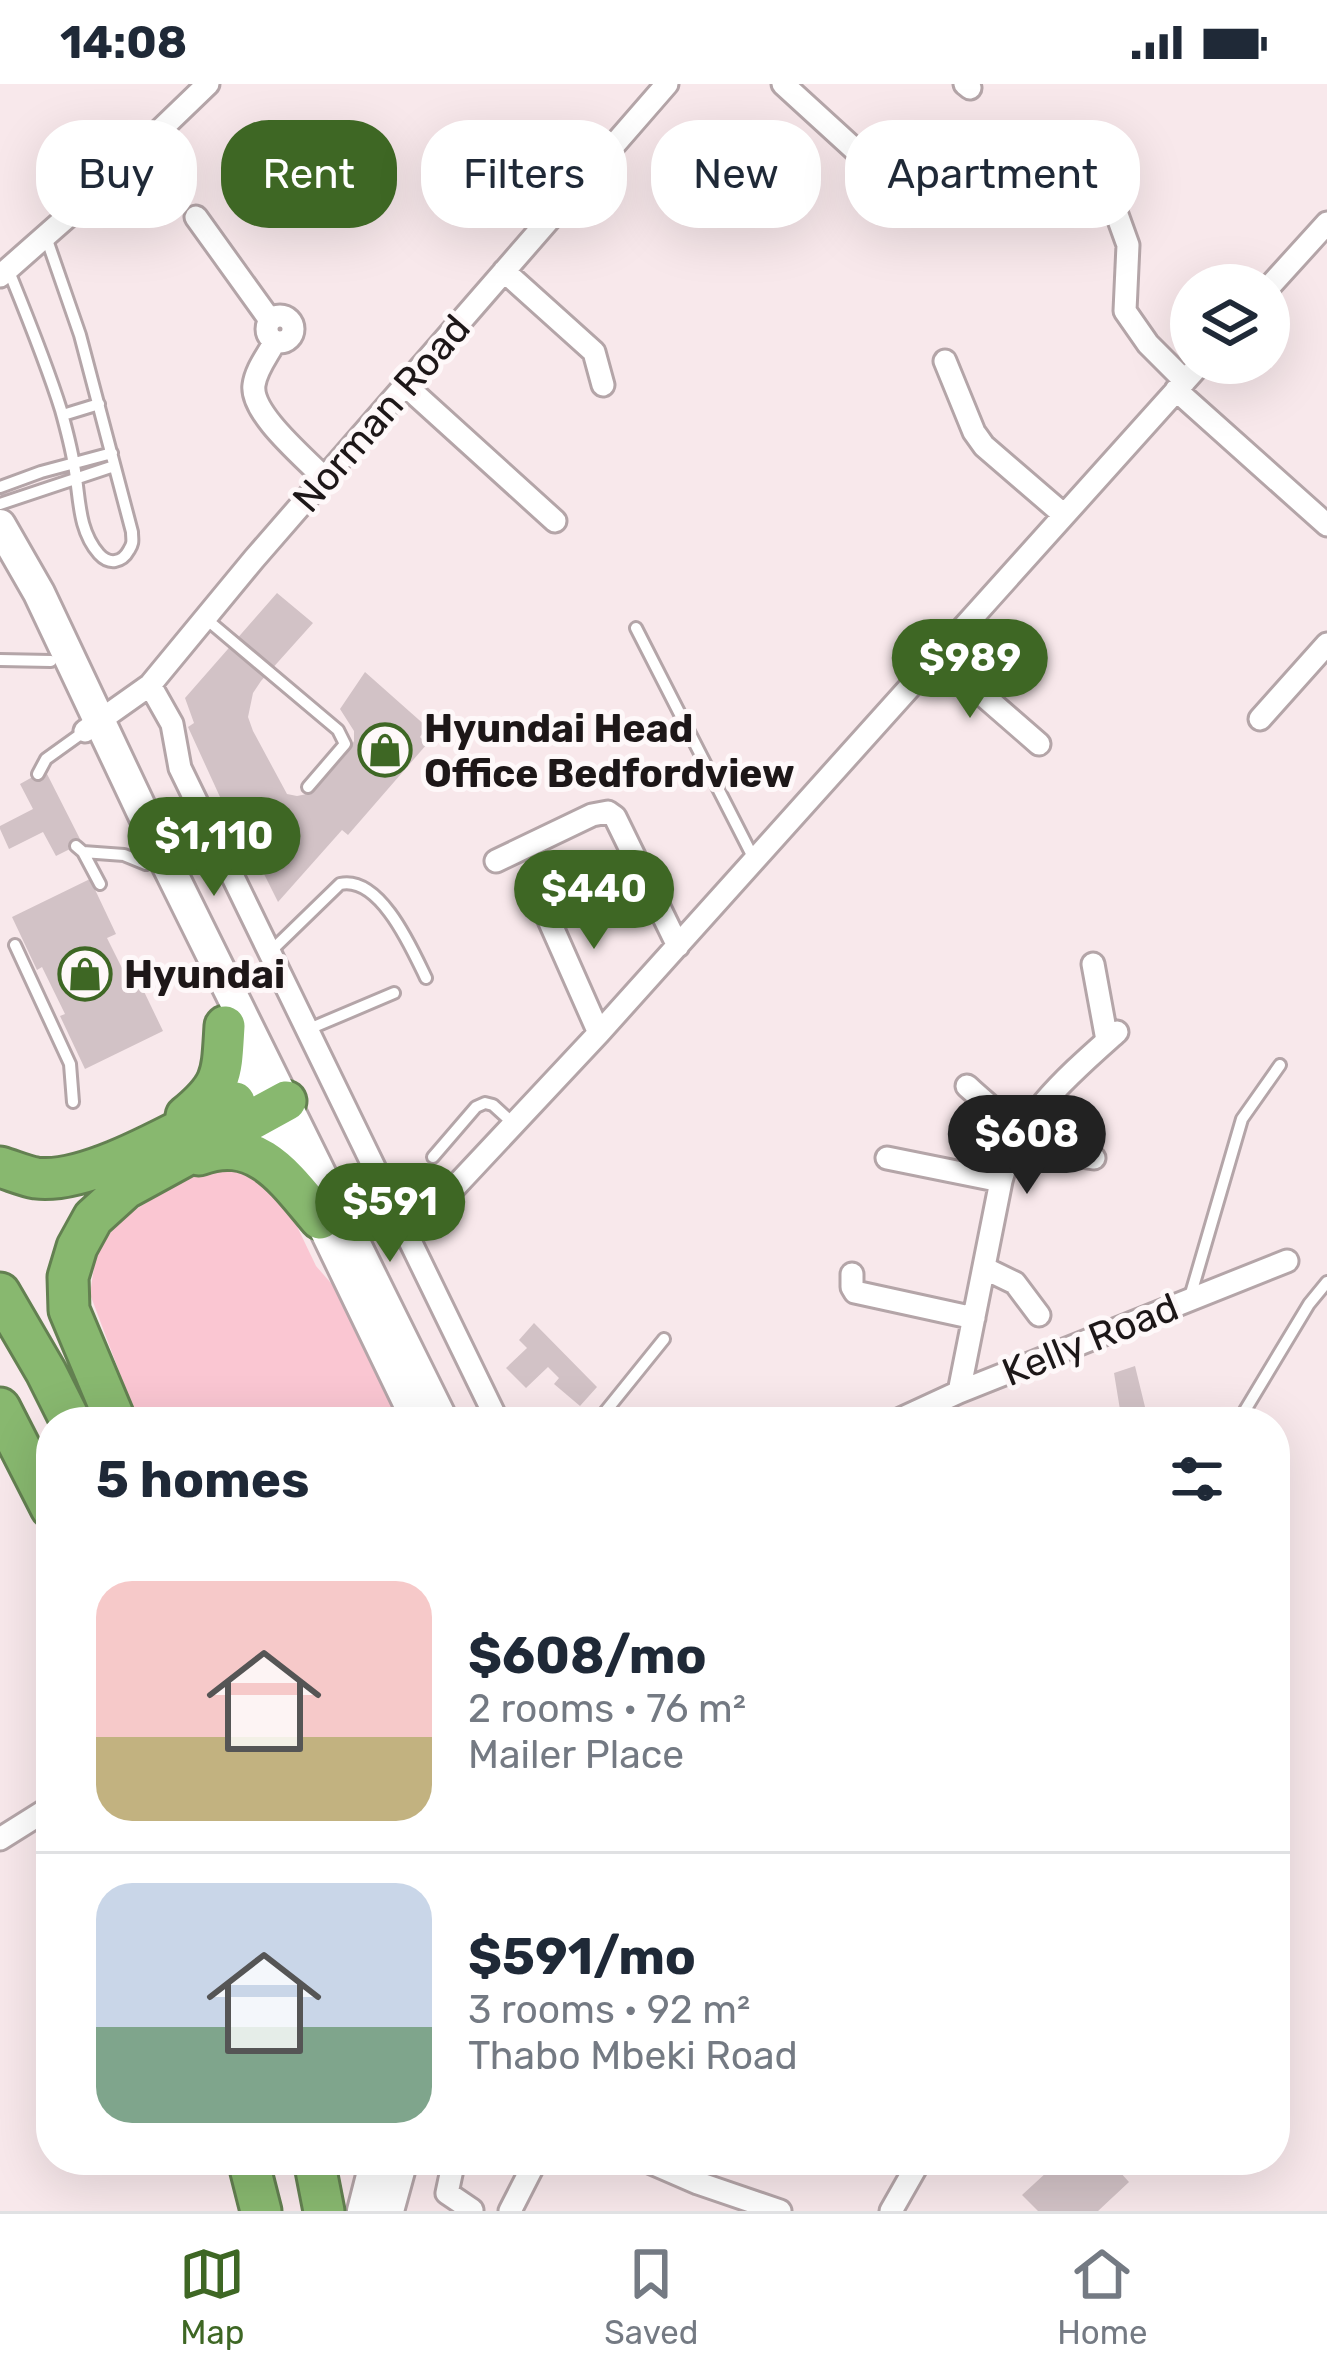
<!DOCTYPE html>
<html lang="en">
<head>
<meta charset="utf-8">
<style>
	body { margin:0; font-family:Rubik,sans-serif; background:#f6f6f7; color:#1f2937; height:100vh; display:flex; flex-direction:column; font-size:45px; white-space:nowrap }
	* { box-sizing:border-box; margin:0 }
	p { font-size:39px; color:#747a83 }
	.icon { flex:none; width:66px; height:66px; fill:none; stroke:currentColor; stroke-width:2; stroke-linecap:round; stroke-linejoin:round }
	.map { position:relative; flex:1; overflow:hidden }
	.side { position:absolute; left:36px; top:1323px; width:1254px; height:768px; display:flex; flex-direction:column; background:#fff; border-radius:48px; box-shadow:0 12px 48px #0002 }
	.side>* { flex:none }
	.guide { position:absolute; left:36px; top:36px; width:1257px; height:108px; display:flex; gap:24px }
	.controls { position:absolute; left:1170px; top:180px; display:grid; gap:24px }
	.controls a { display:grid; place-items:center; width:120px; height:120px; border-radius:50%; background:#fff; box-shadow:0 12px 48px #0002; font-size:60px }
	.price { position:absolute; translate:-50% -102px; padding:0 27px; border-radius:42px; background:#3e6724; color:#fff; font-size:39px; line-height:78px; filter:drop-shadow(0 3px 6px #0008) }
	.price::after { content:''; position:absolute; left:50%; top:72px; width:36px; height:27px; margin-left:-18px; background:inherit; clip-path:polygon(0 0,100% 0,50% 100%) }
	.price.active { background:#222; color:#fff }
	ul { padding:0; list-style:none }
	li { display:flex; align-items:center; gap:36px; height:300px; padding:0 60px }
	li+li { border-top:3px solid #e0e1e3 }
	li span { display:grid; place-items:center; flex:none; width:336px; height:240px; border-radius:36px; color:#555 }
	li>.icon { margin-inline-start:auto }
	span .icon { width:144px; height:144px; fill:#fffc; stroke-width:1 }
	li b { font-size:51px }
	h2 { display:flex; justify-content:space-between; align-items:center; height:144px; padding:0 60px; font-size:51px }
	.tag { padding:0 42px; border-radius:48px; background:#fff; box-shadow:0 12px 48px #0002; font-size:42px; line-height:108px }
	.tag.active { background:#3e6724; color:#fff }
	.status { display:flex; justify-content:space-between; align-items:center; height:84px; padding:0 60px; background:#fff; direction:ltr }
	.status svg { height:33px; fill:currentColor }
	.tabs { display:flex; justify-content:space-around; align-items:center; height:168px; border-top:3px solid #e0e1e3; background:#fff; font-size:33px; color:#747a83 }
	.tabs a { display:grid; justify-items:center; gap:6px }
	.tabs .active { color:#3e6724 }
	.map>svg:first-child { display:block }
</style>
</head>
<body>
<div class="status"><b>14:08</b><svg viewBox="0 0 49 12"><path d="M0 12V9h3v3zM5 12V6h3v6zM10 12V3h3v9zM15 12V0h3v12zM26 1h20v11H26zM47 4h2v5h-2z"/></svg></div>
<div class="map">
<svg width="1327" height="2127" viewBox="0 0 1327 2127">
	<rect width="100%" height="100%" fill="#f8e8eb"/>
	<!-- green -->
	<path fill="#fac6d2" d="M238,1077L266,1090L294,1136L316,1182L337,1206L401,1338H138L90,1210L96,1170L120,1135L185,1095Z"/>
	<!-- building -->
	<path fill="#d2c2c6" d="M277,509L313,539L261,597L253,609L248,633L253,647L287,710L297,712L312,709L345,672L354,657V647L340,625L365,588L427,643L420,653L427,660L348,751L342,746L278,818L259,780L252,783L188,643L194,639L185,614Z
		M45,686L82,759L56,772L43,748L9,765L0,745V742L33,725L20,700Z
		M90,795L116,850L107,854L129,898L137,893L163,947L85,985L60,932L65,930L42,883L37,886L12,833Z
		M534,1239L597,1303L580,1322L554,1300L559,1294L548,1283L526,1304L506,1284L527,1264L519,1256Z
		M1135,1282L1146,1327L1144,1338H1122L1114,1289Z
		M1060,2076H1109L1129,2098L1098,2127H1038L1022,2111Z"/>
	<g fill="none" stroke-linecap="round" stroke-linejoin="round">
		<!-- service casing -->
		<g stroke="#b4a5a8" stroke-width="16">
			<path id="service" d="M8,185C27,232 46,278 61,326C66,344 71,363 74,381C80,412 77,445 99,470C109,481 122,479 129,466C134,458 132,456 132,448L80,251L46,153
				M63,331L99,320
				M0,403L41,388L112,369
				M0,420L114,382
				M205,534L338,646L345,660L308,703
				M636,544L755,777
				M0,576L51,577
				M38,690L46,675L85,647
				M76,762L83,768L100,800
				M83,768L124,771L146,780
				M15,861L70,980L73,1018
				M271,867L340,800C380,791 412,865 426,894
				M309,945L394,909
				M433,1073L476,1023L485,1019L493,1021L515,1041
				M1190,1213L1242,1035L1280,981
				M597,1338L664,1255
				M1238,1338L1309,1220L1327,1198"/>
		</g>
		<!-- minor casing -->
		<g stroke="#b4a5a8" stroke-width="27">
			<path id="minor" d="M783,0L864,74
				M965,0L970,4
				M1097,75L1128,161L1125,227L1148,260L1185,297
				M196,133L270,236
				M504,187L594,268L603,301
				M0,192L100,104L208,0
				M1269,203L1327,139
				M267 245a13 13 0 1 1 26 0a13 13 0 1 1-26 0Z
				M275,257C268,271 256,285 254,301C250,329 305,374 324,394
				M945,277L974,348L984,362L1064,431
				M405,301L555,437
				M1176,306L1327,441
				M938,572L1039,660
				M150,601L172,640L180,684L498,1338
				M1260,635L1327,560
				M85,647L150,601L254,475L667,0
				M496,777L592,731L608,728L615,733L678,862
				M537,809L599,949
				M1093,880L1107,956
				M967,1002C1009,1039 1037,1066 1094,1074
				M887,1074L1001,1097
				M408,1153L599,949L1201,279
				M984,1184L1015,1199L1039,1231
				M852,1190V1203L855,1208L974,1234
				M959,1308L1001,1097C1017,1034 1071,989 1117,948
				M894,1338L959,1308L1287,1177
				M0,1755L51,1723
				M454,2076L447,2109L472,2126
				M645,2076L698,2099L780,2127
				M510,2127L536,2076
				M891,2127L920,2076"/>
		</g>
		<!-- secondary casing -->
		<g stroke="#b4a5a8" stroke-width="36">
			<path id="secondary" d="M0,441L39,509L167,780L443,1338
				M226,945L254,1008L320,1135L418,1338
				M363,2127L376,2076
				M388,2127L402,2076"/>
		</g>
		<!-- motorway casing -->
		<g stroke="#638051" stroke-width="45">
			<path id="motorway" d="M186,1032C224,1001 222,990 225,942
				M199,1071C257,1049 287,1096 320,1135
				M0,1083C11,1086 24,1092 36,1094C90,1101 185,1042 235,1018
				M0,1209L46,1288L71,1338
				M0,1324L51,1424
				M116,1338L69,1226L68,1193L77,1163L93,1134L125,1105L286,1017
				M248,2076L261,2127
				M314,2076L324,2127"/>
		</g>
		<!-- service -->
		<use href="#service" stroke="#fff" stroke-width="10"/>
		<!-- minor -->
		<use href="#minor" stroke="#fff" stroke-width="21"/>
		<!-- secondary -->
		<use href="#secondary" stroke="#fff" stroke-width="30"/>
		<!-- motorway -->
		<use href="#motorway" stroke="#88b86f" stroke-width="39"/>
	</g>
	<!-- icons -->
	<defs>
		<g id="shop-ring" transform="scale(2.7)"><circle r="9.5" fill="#fef8f9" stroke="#3e6724" stroke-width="1.5"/><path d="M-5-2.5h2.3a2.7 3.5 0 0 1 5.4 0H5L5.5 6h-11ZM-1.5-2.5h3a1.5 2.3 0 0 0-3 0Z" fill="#3e6724"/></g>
	</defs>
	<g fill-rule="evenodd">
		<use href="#shop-ring" x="385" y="666"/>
		<use href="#shop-ring" x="85" y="890"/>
	</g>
	<g text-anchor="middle" stroke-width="10" stroke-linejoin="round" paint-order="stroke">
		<!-- street labels -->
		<g font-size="39" fill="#1d1718" stroke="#fef8f9">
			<text transform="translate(381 329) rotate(-49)" y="14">Norman Road</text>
			<text transform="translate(1090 1255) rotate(-22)" y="14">Kelly Road</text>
		</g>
		<!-- poi labels -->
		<g font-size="39" font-weight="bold" fill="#1d1718" stroke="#fef8f9" text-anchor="start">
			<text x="424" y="658">Hyundai Head<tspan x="424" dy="45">Office Bedfordview</tspan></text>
			<text x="124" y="904">Hyundai</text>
		</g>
	</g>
</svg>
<div class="controls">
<a><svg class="icon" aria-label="layers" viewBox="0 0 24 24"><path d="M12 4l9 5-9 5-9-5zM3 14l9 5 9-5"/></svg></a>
</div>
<b class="price" style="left:970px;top:637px">$989</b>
<b class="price" style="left:214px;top:815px">$1,110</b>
<b class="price" style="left:594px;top:868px">$440</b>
<b class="price active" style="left:1027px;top:1113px">$608</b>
<b class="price" style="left:390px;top:1181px">$591</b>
<div class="guide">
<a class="tag">Buy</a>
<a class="tag active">Rent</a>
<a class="tag">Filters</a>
<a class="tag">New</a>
<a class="tag">Apartment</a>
</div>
<section class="side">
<h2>5 homes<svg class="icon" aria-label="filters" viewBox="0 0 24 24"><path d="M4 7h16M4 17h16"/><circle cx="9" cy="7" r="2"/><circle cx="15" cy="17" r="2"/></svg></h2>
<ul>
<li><span style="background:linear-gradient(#f6c9c9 65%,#c2b280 0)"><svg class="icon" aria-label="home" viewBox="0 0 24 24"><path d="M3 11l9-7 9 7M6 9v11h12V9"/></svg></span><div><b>$608/mo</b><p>2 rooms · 76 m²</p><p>Mailer Place</p></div></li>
<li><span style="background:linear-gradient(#c9d6e8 60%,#7fa58c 0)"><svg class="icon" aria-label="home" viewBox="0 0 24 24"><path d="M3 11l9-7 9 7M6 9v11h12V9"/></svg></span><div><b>$591/mo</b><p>3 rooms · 92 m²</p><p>Thabo Mbeki Road</p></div></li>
</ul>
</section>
</div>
<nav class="tabs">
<a class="active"><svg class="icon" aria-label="map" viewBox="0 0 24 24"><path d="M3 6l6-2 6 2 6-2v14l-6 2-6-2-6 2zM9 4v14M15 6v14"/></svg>Map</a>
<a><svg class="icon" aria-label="saved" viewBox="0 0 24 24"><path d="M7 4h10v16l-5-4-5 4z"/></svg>Saved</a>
<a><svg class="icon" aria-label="home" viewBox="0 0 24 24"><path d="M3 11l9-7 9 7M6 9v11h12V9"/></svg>Home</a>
</nav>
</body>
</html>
